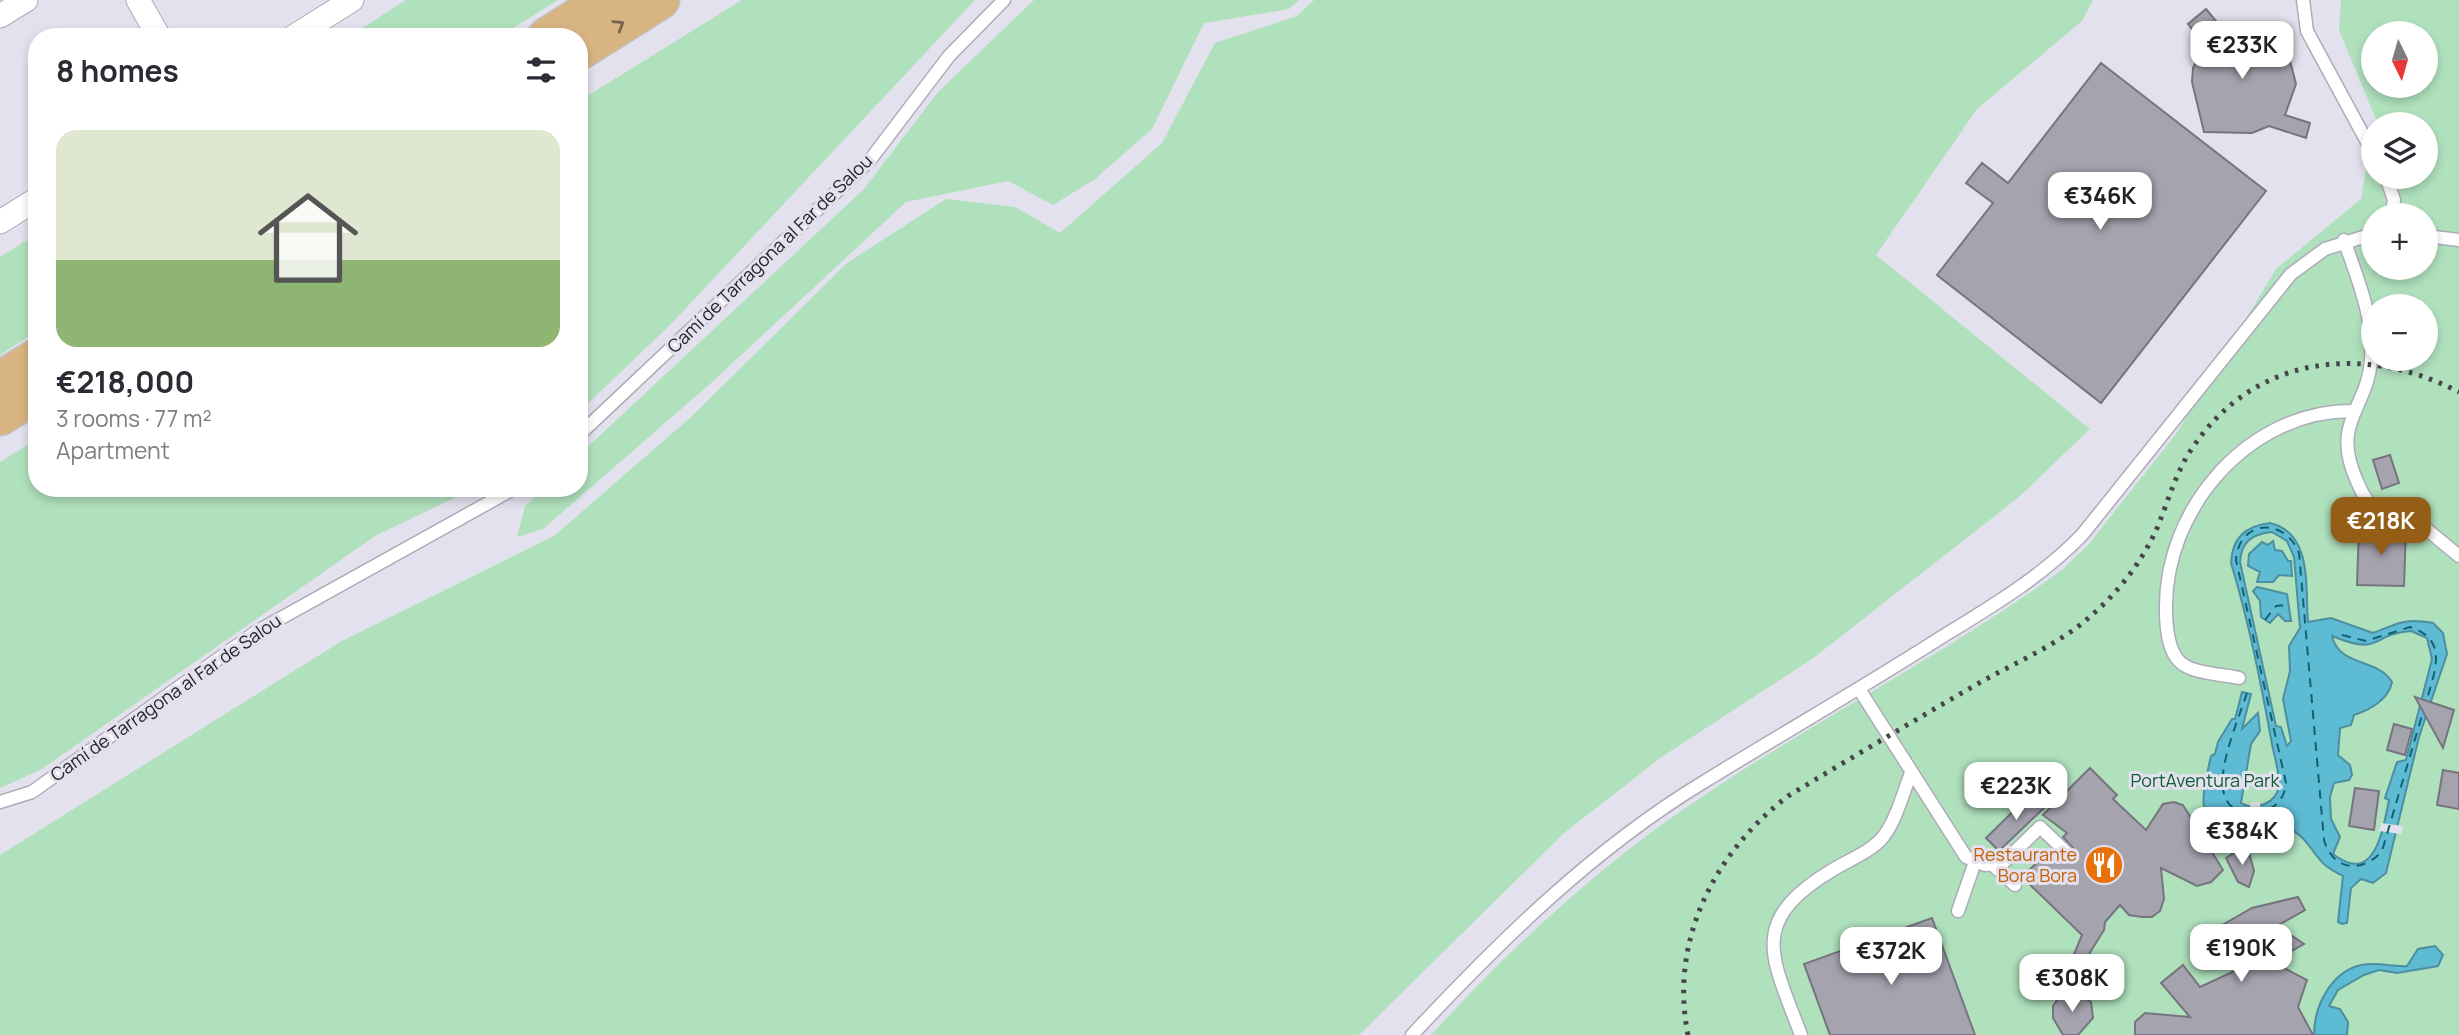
<!DOCTYPE html>
<html lang="en">
<head>
<meta charset="utf-8">
<style>
	body { margin:0; font-family:Manrope,sans-serif; background:#f7f7f7; color:#2b2b33; height:100vh; display:flex; flex-direction:column; font-size:26px; white-space:nowrap }
	* { box-sizing:border-box; margin:0 }
	p { font-size:23px; color:#7c7c81 }
	.icon { flex:none; width:38px; height:38px; fill:none; stroke:currentColor; stroke-width:2; stroke-linecap:round; stroke-linejoin:round }
	.map { position:relative; flex:1; overflow:hidden }
	.details { position:absolute; left:28px; top:28px; width:560px; height:469px; display:flex; flex-direction:column; background:#fff; border-radius:28px; box-shadow:0 4px 10px #0003 }
	.details>* { flex:none }
	.needle { width:46px; rotate:175deg }
	.buttons { position:absolute; left:2361px; top:21px; display:grid; gap:14px }
	.buttons a { display:grid; place-items:center; width:77px; height:77px; border-radius:50%; background:#fff; box-shadow:0 4px 10px #0003; font-size:35px }
	.price { position:absolute; translate:-50% -60px; padding:0 16px; border-radius:14px; background:#fff; color:#222; font-size:23px; line-height:46px; filter:drop-shadow(0 2px 4px #0008) }
	.price::after { content:''; position:absolute; left:50%; top:42px; width:21px; height:16px; margin-left:-10px; background:inherit; clip-path:polygon(0 0,100% 0,50% 100%) }
	.price.selected { background:#945e16; color:#fff }
	ul { padding:0; list-style:none }
	li { display:grid; align-content:center; gap:14px; height:371px; padding:0 28px }
	li span { display:grid; place-items:center; height:217px; border-radius:21px; color:#555 }
	li>.icon { margin-inline-start:auto }
	span .icon { width:126px; height:126px; fill:#fffc; stroke-width:1 }
	li b { font-size:30px }
	h2 { display:flex; justify-content:space-between; align-items:center; height:84px; padding:0 28px; font-size:30px }
	.map>svg:first-child { display:block }
</style>
</head>
<body>
<div class="map">
<svg width="2459" height="1035" viewBox="0 0 2459 1035">
	<rect width="100%" height="100%" fill="#e3e1ed"/>
	<!-- green -->
	<path fill="#b0e1bd" fill-rule="evenodd" d="M406,0H558L499,37H348Z
		M742,0H975L671,324L579,412V101Z
		M1034,0H1299L1289,9L1204,23L1152,129L1095,179L1053,205L1008,181L906,202L711,383L543,529L517,537L525,506L544,488H579V455L864,189L938,92Z
		M1314,0H2093L2082,21L1977,109L1876,255L2090,429L2019,497L1812,659L1663,756L1564,833L1359,1035H0V855L342,641L554,536L691,417L847,263L946,199L1015,207L1060,233L1162,143L1215,43L1297,16Z
		M2341,0H2459V1035H1431C1507,952 1591,873 1684,809C1807,724 1941,658 2062,570L2088,545L2176,434L2276,269L2361,199L2367,163L2373,156V177H2426V124H2378L2339,30ZM2373,33H2426V86H2373ZM2373,215H2426V268H2373ZM2373,306H2426V359H2373Z
		M37,234V331L0,355V257Z
		M37,439V488H475L375,536L42,769L0,788V462Z"/>
	<!-- water -->
	<path fill="#5ebbd4" stroke="#4d8ea1" stroke-width="2" fill-rule="evenodd" d="M2270,523C2313,533 2305,587 2308,622L2331,618L2373,633C2399,623 2404,618 2433,623L2443,633L2447,654L2419,737L2386,873L2373,883L2361,879L2351,888L2347,923L2342,924L2338,922L2343,876C2336,872 2326,868 2321,861C2311,850 2303,833 2287,828C2278,826 2268,830 2260,830C2195,830 2198,812 2211,756L2215,754L2218,742L2232,719H2235L2242,692L2251,694L2242,729L2258,713L2260,731L2251,744L2241,803C2255,811 2276,804 2279,786C2280,773 2274,756 2272,744C2261,684 2249,622 2231,563C2232,538 2245,526 2270,523ZM2272,532L2287,541L2294,557L2300,628L2289,646L2290,671L2283,699L2291,741L2287,746L2281,727L2276,726L2240,562C2241,541 2253,534 2272,532ZM2411,631L2427,638L2432,659L2406,760L2397,762L2385,798L2389,800C2383,829 2375,887 2333,854L2340,837L2331,819L2330,797L2334,783L2349,780L2352,775L2350,765L2338,755L2340,728L2351,725L2354,715C2370,710 2389,699 2392,682C2378,658 2339,667 2332,636C2383,657 2369,634 2411,631Z
		M2273,541L2275,550L2282,551L2288,561H2291L2292,576L2279,575L2273,582H2257L2260,572L2248,566L2249,554L2262,542L2268,545Z
		M2257,587L2287,594L2291,621H2285L2278,614L2270,623L2261,617L2260,601L2253,591Z
		M2435,946L2443,955L2438,966L2397,973L2379,970L2364,975L2338,990L2329,1006L2340,1009L2348,1022L2347,1035H2314C2314,1005 2333,966 2369,964C2381,963 2394,967 2407,966L2418,949Z"/>
	<!-- pier -->
	<path fill="#e3e1ed" d="M2260,802L2261,833H2251L2250,803Z
		M2381,823L2403,826L2401,834L2379,831Z"/>
	<g fill="none" stroke-linecap="round" stroke-linejoin="round">
		<!-- ferry -->
		<path stroke="#136072" stroke-width="2" stroke-dasharray="9 7" stroke-linecap="butt" d="M2265,620L2276,606L2286,605
			M2342,635L2366,641L2410,627C2450,640 2434,672 2426,703
			M2247,693C2239,717 2219,765 2223,789C2228,827 2284,819 2286,783L2236,560C2239,519 2285,517 2299,553L2324,840C2333,871 2362,874 2382,851L2423,712"/>
	</g>
	<!-- building -->
	<path fill="#a5a3ae" stroke="#76747f" stroke-width="2" d="M2206,9L2225,32L2248,30L2270,37L2289,57L2296,84L2285,115L2310,123L2306,138L2269,126L2252,133L2204,132L2192,82L2193,68L2204,45L2188,24Z
		M2101,63L2266,191L2101,403L1937,275L1993,203L1966,183L1982,163L2008,183Z
		M2390,455L2399,483L2382,489L2373,460Z
		M2359,528L2406,530L2404,586L2357,585Z
		M2415,697L2454,710L2443,748Z
		M2394,724L2412,729L2405,755L2387,750Z
		M2090,768L2117,795L2113,799L2146,830L2163,804L2174,802L2183,805L2223,870L2211,882L2197,886L2161,868L2164,899L2160,911L2152,917H2142L2129,915L2120,905L2105,922L2104,930L2073,980L2065,976L2082,935L2022,877L2051,849L2063,860L2073,858L2074,849L2063,837L2067,833L2043,815Z
		M2443,770L2459,773V809L2437,805Z
		M2355,788L2379,791L2374,830L2349,826Z
		M2032,793L2046,806L1999,851L1986,838Z
		M2241,848L2249,853L2254,871L2249,887L2238,882L2226,858Z
		M2298,897L2305,910L2277,926L2304,944L2272,962L2307,980L2298,1007L2313,1035H2135V1022L2145,1013L2190,1017L2161,983L2183,965L2200,987L2239,969L2235,944L2225,939L2217,928L2252,908Z
		M1932,918L1975,1035H1830L1804,964Z
		M2075,992L2091,1002L2093,1018L2078,1035H2063L2053,1018V1006L2060,996Z"/>
	<g fill="none" stroke-linecap="round" stroke-linejoin="round">
		<!-- service casing -->
		<g stroke="#adabb7" stroke-width="15">
			<path id="service" d="M2303,0L2307,31L2373,153
				M2386,177L2394,200L2391,215
				M2426,236L2459,240
				M2344,240C2358,280 2374,317 2371,360C2368,408 2331,421 2356,479C2360,488 2364,499 2372,506L2413,518L2459,556
				M579,435L870,160L949,56L1004,0
				M2239,678C2222,674 2191,674 2179,661C2168,650 2166,625 2166,610C2164,509 2249,410 2353,411
				M1859,689L1966,857L1985,865L2003,863L2040,827L2066,852
				M0,802L32,792L256,632L515,488
				M1994,866L2015,885
				M1958,911L1975,862
				M1412,1035C1500,941 1592,850 1702,783C1780,735 1860,689 1937,640C1989,608 2039,579 2082,535L2291,274L2325,249L2373,234
				M1801,1035C1771,955 1747,921 1834,869C1849,860 1872,851 1883,837C1896,821 1903,793 1911,773"/>
		</g>
		<!-- minor casing -->
		<g stroke="#adabb7" stroke-width="25">
			<path id="minor" d="M138,0L159,37
				M0,16L26,0
				M293,37L352,0
				M0,222L37,199"/>
		</g>
		<!-- trunk casing -->
		<g stroke="#c2c2c3" stroke-width="41">
			<path id="trunk" d="M547,37L605,0
				M579,51L660,0
				M0,381L37,358
				M0,416L37,393"/>
		</g>
		<!-- service -->
		<use href="#service" stroke="#fff" stroke-width="12"/>
		<!-- minor -->
		<use href="#minor" stroke="#fff" stroke-width="23"/>
		<!-- trunk -->
		<use href="#trunk" stroke="#d8b482" stroke-width="38"/>
		<!-- rail -->
		<path stroke="#47464c" stroke-width="5" stroke-dasharray="3.5 7" stroke-linecap="butt" d="M1688,1035C1669,941 1714,853 1788,796C1851,758 1915,720 1979,683C2013,664 2050,648 2080,625C2113,599 2141,565 2158,526C2168,501 2175,476 2189,453C2251,355 2362,342 2459,392"/>
	</g>
	<!-- one-way arrows -->
	<defs><path id="oneway-chevron" d="M-2-3.5L2.5 0L-2 3.5" fill="none" stroke-width="1.6" stroke-linecap="round" stroke-linejoin="round" transform="scale(1.75)"/></defs>
	<use stroke="#766551" href="#oneway-chevron" transform="translate(619 25) rotate(-32)"/>
	<!-- icons -->
	<defs>
		<g id="restaurant-disc" transform="scale(2.0125)"><circle r="9.5" fill="#e8710a" stroke="#e3e1ed"/><path d="M-5-6h1v4h1v-4h1v4h1v-4h1v5L-1.5 .5V6h-2V.5L-5-1ZM5-6V6H3V1.5H1.5Q1.5-4 5-6Z" fill="#fff"/></g>
	</defs>
	<g fill-rule="evenodd">
		<use href="#restaurant-disc" x="2104" y="865"/>
	</g>
	<g text-anchor="middle" stroke-width="6" stroke-linejoin="round" paint-order="stroke">
		<!-- street labels -->
		<g font-size="18" fill="#252429" stroke="#e3e1ed">
			<text transform="translate(770 254) rotate(-44)" y="6">Camí de Tarragona al Far de Salou</text>
			<text transform="translate(166 698) rotate(-35)" y="6">Camí de Tarragona al Far de Salou</text>
		</g>
		<!-- park labels -->
		<g font-size="18" fill="#0e5c31" stroke="#e3e1ed">
			<text x="2205" y="787">PortAventura Park</text>
		</g>
		<!-- food labels -->
		<g font-size="18" fill="#c56008" stroke="#e3e1ed" text-anchor="end">
			<text x="2077" y="861">Restaurante<tspan x="2077" dy="21">Bora Bora</tspan></text>
		</g>
	</g>
</svg>
<div class="buttons">
<a><svg class="needle" viewBox="-14 -14 28 28"><path d="M0-13l5 13h-10z" fill="#e53935"/><path d="M0 13l5-13h-10z" fill="#7c7c81"/></svg></a>
<a><svg class="icon" aria-label="layers" viewBox="0 0 24 24"><path d="M12 4l9 5-9 5-9-5zM3 14l9 5 9-5"/></svg></a>
<a>+</a>
<a>−</a>
</div>
<b class="price" style="left:2242px;top:81px">€233K</b>
<b class="price" style="left:2100px;top:232px">€346K</b>
<b class="price selected" style="left:2381px;top:557px">€218K</b>
<b class="price" style="left:2016px;top:822px">€223K</b>
<b class="price" style="left:2242px;top:867px">€384K</b>
<b class="price" style="left:2241px;top:984px">€190K</b>
<b class="price" style="left:1891px;top:987px">€372K</b>
<b class="price" style="left:2072px;top:1014px">€308K</b>
<section class="details">
<h2>8 homes<svg class="icon" aria-label="filters" viewBox="0 0 24 24"><path d="M4 7h16M4 17h16"/><circle cx="9" cy="7" r="2"/><circle cx="15" cy="17" r="2"/></svg></h2>
<ul>
<li><span style="background:linear-gradient(#dfe7d0 60%,#8fb573 0)"><svg class="icon" aria-label="home" viewBox="0 0 24 24"><path d="M3 11l9-7 9 7M6 9v11h12V9"/></svg></span><div><b>€218,000</b><p>3 rooms · 77 m²</p><p>Apartment</p></div></li>
</ul>
</section>
</div>
</body>
</html>
